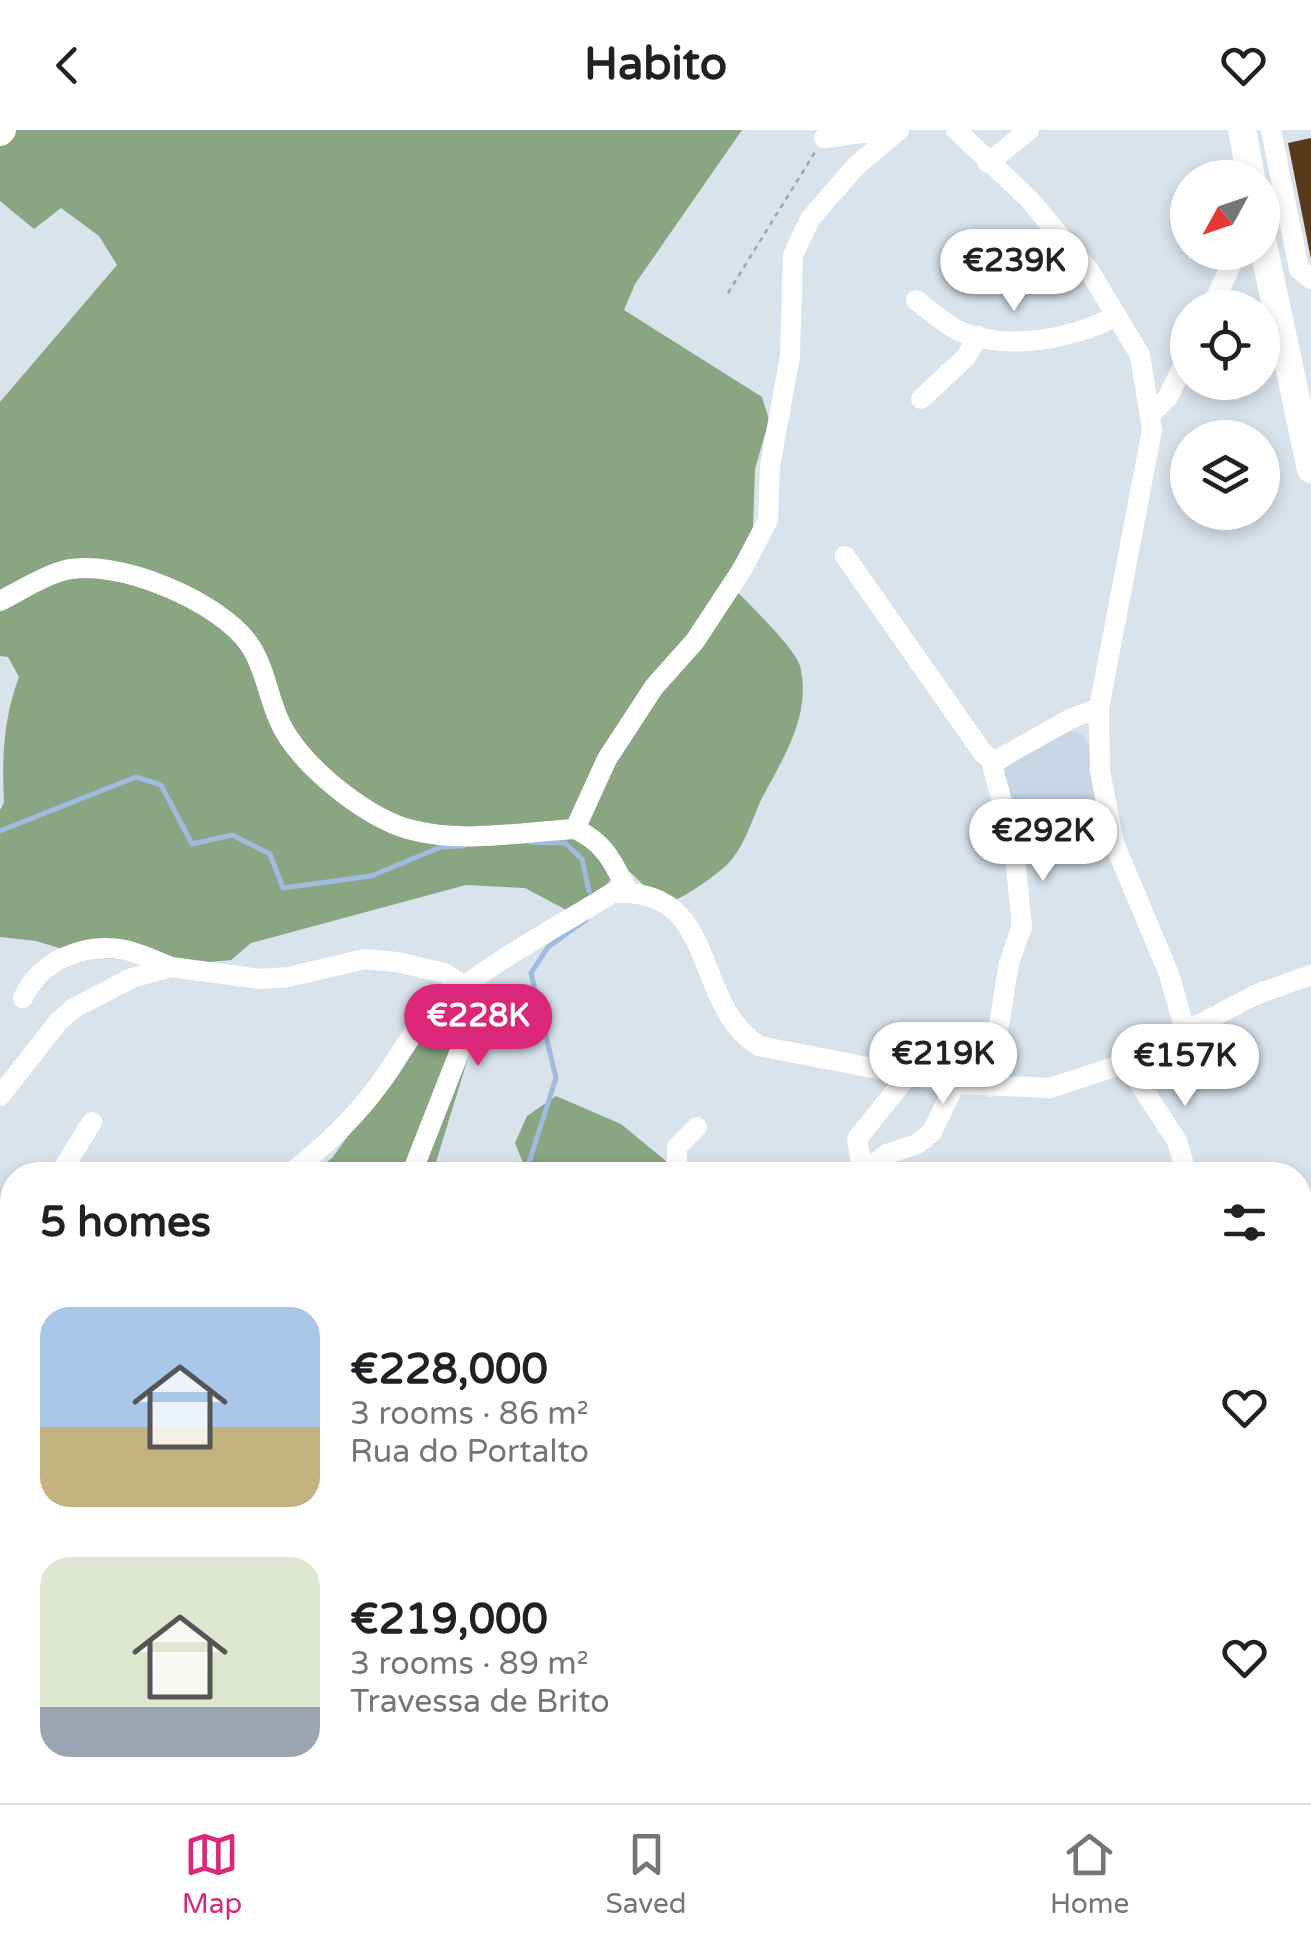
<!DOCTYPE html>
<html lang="en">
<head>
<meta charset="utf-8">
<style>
	body { margin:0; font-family:"Varela Round",sans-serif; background:#f2f2f2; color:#202124; height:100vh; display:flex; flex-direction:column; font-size:38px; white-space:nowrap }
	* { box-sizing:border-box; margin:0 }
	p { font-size:32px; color:#757577 }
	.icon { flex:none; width:55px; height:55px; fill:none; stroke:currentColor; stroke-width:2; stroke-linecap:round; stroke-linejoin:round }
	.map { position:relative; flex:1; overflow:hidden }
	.drawer { position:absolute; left:0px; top:1032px; width:1312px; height:642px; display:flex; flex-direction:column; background:#fff; border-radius:40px 40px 0 0; box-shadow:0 5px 15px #0003 }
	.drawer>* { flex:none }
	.needle { width:65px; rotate:230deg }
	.fabs { position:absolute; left:1170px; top:30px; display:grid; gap:20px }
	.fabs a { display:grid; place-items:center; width:110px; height:110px; border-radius:50%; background:#fff; box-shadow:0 5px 15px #0003; font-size:50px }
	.price { position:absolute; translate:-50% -85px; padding:0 22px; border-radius:35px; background:#fff; color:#222; font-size:32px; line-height:65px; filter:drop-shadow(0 2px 5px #0008) }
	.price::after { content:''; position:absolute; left:50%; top:60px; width:30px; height:22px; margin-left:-15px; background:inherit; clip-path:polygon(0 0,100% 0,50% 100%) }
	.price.active { background:#db2777; color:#fff }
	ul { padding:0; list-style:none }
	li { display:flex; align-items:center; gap:30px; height:250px; padding:0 40px }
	li span { display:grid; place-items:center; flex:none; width:280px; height:200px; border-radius:30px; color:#555 }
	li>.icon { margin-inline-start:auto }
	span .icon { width:120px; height:120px; fill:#fffc; stroke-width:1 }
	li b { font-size:42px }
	h2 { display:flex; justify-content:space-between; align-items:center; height:120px; padding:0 40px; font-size:42px }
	header { display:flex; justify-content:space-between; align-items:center; height:130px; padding:0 40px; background:#fff; font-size:45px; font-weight:800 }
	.tabs { display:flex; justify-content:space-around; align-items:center; height:140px; border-top:2px solid #e0e0e0; background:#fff; font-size:28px; color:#757577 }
	.tabs a { display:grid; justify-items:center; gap:5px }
	.tabs .active { color:#db2777 }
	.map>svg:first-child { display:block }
</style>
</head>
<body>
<header><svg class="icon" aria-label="back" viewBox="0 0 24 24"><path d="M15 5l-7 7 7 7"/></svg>Habito<svg class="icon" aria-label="heart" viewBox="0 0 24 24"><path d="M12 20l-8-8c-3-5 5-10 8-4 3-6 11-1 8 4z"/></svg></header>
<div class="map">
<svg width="1311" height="1673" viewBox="0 0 1311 1673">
	<rect width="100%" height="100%" fill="#d9e3ec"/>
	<!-- built -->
	<path fill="#c7d7e6" d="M1070,601L1083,605L1091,619L1096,674L1018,704L1004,648L1005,638L1009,632Z"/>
	<!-- forest -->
	<path fill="#89a581" d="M0,0H742L635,154L624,180L762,267L769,290L755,339L753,398L725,450C742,467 794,516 800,536C812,583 784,627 763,666C751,690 744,722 722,739C705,753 685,767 664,775L630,742L614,745L590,776L570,782L525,758L466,755L251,813L231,830L188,834L89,827L36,811L0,807V680L4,673C2,627 3,590 19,547L8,527L0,526V272L117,135L99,106L61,78L34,99L0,71Z
		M465,872L477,873L472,915L432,1045H311L332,1028L420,908Z
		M556,966L621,994L666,1031L664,1045H528L515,1013L527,986Z
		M240,1663H349L340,1673H248Z"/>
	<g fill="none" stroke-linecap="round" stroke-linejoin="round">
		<!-- stream -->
		<path stroke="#a1bae0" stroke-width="5" d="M0,701L136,647L161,655L192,714L232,705L270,724L283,758L371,746L441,717L464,716
			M530,712L565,713L582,729L589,761
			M525,1045L556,948L531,843L548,817L586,790
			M557,1662L564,1673"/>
	</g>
	<!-- building -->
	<path fill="#573a1c" d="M1311,8V129L1288,13Z"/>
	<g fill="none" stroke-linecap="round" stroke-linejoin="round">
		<!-- path -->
		<path stroke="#9da6ad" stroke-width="2.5" stroke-dasharray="5 5" stroke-linecap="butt" d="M728,163L815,22"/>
		<!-- minor -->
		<path stroke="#fff" stroke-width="20" d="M956,0L1029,69L1090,142L1140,225L1152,300L1099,578L1100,641L1114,713L1169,844L1185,900
			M1271,0L1299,139L1311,149
			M824,8L883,0
			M988,33L1029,0
			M916,170C930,180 945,195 961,202C1010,221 1070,209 1115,187
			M1211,178L1237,122
			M921,269L966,227L978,206
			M1152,283L1168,267L1188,226
			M845,426L983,623L994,632
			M0,471C20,461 41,447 62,441C114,426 223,472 251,517C265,539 268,565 278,588C295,631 364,687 408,699C461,714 521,702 575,699C605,712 614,734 628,762
			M575,699L607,629L654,557L695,511L743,438L768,390L770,336L790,226L793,125L810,89L856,36L899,0
			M23,868C40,830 85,812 125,820C140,823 156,831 171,837
			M1126,933L1177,1011L1187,1045
			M989,957L1009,833L1022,796L1013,709L993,639L994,632L1070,589L1099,578
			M0,966L58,892L74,878L132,848L171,837L260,849L288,847L365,829L397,832L444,843L481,867L411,1045
			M863,1042L857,1009L909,944
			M59,1045L92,992
			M288,1045C323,1018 355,988 381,952C399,928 409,904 431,884C483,835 552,801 612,763C721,756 690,873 759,916L955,954L1050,958L1126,933L1255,865L1311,845
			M677,1045V1017L697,997
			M860,1045L887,1024L917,1014L932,1002L955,954
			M0,1159L12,1133
			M1300,1200L1311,1216
			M0,1262L12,1269
			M0,1320L12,1313
			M925,1662L928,1673
			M83,1673L87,1662"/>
		<!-- major -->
		<path stroke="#fff" stroke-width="28" d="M1242,0L1251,48
			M0,2L2,0
			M1262,110L1311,339"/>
	</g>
</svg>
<div class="fabs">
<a><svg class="needle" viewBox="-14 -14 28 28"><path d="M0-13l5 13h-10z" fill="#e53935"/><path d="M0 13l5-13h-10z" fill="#757577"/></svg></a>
<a><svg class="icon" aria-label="locate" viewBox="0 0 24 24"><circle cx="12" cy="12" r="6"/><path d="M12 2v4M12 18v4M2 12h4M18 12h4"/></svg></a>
<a><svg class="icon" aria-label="layers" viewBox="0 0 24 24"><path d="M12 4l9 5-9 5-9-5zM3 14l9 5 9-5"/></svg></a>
</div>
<b class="price" style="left:1014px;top:184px">€239K</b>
<b class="price" style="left:1043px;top:754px">€292K</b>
<b class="price active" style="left:478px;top:939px">€228K</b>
<b class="price" style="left:943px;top:977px">€219K</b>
<b class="price" style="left:1185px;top:979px">€157K</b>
<section class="drawer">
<h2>5 homes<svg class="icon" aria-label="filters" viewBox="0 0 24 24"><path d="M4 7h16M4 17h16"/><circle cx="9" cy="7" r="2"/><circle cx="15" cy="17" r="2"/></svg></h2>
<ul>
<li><span style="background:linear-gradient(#a9c7e8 60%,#c2b280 0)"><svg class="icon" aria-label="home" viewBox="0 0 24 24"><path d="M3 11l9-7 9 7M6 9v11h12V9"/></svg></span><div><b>€228,000</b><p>3 rooms · 86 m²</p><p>Rua do Portalto</p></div><svg class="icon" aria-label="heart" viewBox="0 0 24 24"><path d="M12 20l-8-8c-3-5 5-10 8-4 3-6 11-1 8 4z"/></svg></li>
<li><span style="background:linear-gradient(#dfe7d0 75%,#9aa5b1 0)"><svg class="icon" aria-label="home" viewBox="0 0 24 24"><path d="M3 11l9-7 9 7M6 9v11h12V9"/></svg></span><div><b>€219,000</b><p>3 rooms · 89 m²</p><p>Travessa de Brito</p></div><svg class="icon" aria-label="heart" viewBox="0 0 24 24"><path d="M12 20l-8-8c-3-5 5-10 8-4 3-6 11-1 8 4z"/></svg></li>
</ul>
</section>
</div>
<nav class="tabs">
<a class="active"><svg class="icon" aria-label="map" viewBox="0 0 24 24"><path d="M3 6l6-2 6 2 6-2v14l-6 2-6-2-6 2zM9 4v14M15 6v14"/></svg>Map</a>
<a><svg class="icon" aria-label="saved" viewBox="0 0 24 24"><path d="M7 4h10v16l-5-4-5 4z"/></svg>Saved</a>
<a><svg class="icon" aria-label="home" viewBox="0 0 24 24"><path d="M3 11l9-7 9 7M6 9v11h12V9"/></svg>Home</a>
</nav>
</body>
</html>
